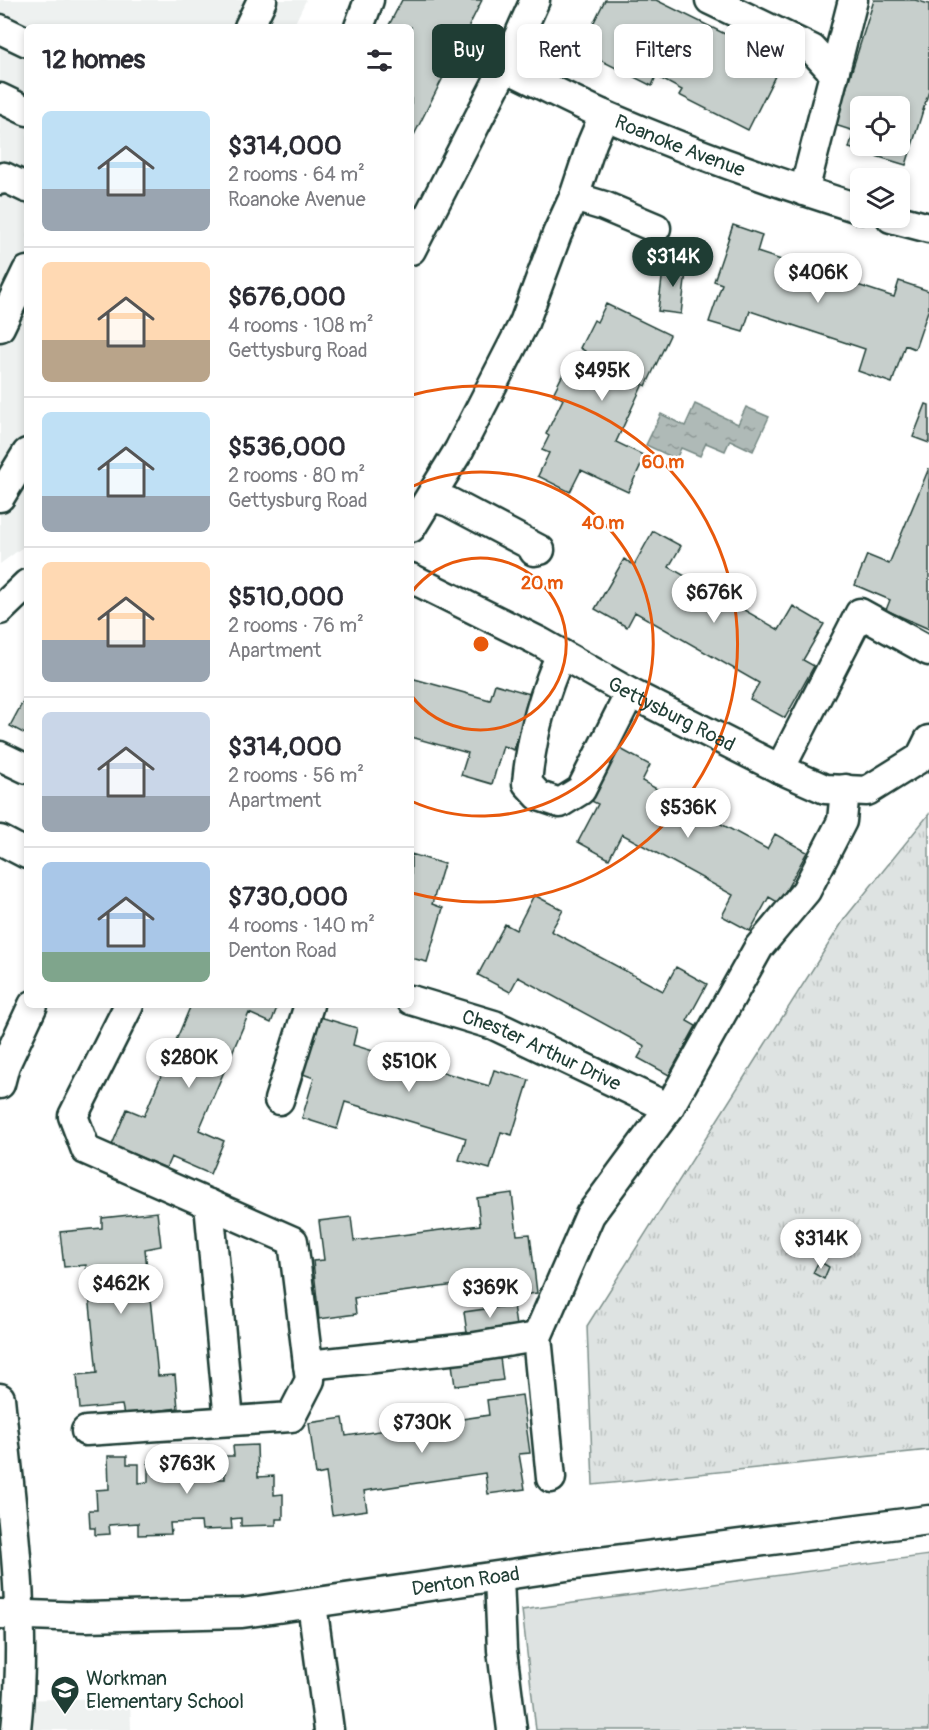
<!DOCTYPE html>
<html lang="en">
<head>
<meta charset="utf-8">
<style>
	body { margin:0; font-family:Pangolin,sans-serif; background:#f7f7f7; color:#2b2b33; height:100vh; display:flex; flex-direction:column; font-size:22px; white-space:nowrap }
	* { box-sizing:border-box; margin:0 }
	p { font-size:20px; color:#7c7c81 }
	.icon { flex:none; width:33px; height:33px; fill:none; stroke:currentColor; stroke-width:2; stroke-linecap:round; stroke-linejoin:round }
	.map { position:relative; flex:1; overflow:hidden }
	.side { position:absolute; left:24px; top:24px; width:390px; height:984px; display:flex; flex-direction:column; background:#fff; border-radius:9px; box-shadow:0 3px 9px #0003 }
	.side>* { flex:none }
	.banner { position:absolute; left:432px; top:24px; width:406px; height:54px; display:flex; gap:12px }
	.buttons { position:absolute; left:850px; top:96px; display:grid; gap:12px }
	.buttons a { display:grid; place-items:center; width:60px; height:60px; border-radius:9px; background:#fff; box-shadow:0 3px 9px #0003; font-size:30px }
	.price { position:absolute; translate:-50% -51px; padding:0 14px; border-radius:21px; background:#fff; color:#222; font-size:20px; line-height:39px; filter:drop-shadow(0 2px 3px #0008) }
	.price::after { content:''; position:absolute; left:50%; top:36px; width:18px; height:14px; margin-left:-9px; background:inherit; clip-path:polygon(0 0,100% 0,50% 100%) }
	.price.active { background:#1f3d34; color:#fff }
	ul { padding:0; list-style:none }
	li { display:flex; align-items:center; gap:18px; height:150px; padding:0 18px }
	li+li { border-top:2px solid #e1e1e2 }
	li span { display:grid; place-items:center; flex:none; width:168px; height:120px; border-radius:9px; color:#555 }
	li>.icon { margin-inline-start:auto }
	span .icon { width:72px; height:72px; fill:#fffc; stroke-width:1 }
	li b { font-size:26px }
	h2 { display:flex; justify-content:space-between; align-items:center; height:72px; padding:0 18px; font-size:26px }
	.pill { padding:0 21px; border-radius:9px; background:#fff; box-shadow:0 3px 9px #0003; font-size:21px; line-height:54px }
	.pill.active { background:#1f3d34; color:#fff }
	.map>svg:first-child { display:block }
</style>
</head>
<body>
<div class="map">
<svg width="929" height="1730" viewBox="0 0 929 1730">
	<defs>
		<pattern id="park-tufts" width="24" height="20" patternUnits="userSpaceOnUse" patternTransform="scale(1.5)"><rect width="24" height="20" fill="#dee3e2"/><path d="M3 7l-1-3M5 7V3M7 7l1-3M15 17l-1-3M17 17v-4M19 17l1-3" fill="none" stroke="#bec4c2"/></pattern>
		<pattern id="water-ripples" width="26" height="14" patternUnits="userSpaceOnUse" patternTransform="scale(1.5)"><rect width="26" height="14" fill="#afbab7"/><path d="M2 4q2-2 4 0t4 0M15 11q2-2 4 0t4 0" fill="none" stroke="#8e9896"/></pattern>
	</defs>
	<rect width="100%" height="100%" fill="#fff"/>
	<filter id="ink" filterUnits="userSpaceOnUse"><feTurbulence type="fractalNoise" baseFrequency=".0167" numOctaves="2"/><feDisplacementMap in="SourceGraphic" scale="12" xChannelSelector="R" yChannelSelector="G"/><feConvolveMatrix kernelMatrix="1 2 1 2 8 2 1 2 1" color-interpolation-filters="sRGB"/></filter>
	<g filter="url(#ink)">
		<!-- built -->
		<path fill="#eef1f0" d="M0,0H306L293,27H27V544L0,564Z
			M130,1698L131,1730H0V1700Z"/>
		<!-- grass -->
		<path fill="#dee3e2" stroke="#7e908b" stroke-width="1.5" d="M929,1555V1730H536L522,1610Z"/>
		<!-- park -->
		<path fill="url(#park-tufts)" stroke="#7e908b" stroke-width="1.5" d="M929,814V1450L593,1485L587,1326L845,918Z"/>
		<!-- water -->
		<path fill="url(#water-ripples)" stroke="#758883" stroke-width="1.5" d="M695,404L738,424L746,407L769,417L753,451L730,440L725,451L706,443L700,456L681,448L676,459L646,445L661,414L685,426Z"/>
		<!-- building -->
		<path fill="#c7cfcc" stroke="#1f3d34" stroke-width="1.5" fill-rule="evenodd" d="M402,0H482L411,141V27H388Z
			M605,0H656L782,62L748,130L679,95L682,90L656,76L652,86L580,50Z
			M874,0H915L929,4V91L906,165L849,148L854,131L835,125ZM861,106H900V146H861Z
			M733,225L762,235L757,252L894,297L899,281L929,291V308L915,349L905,345L892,383L858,371L865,349L750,311L743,332L709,322L722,284L714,281Z
			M664,262L687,264L681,314L658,311Z
			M606,304L670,335L646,386L643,384L616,442L645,456L628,492L581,470L570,492L538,476L549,453L542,450L549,436L546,434L563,399L553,394L564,372L573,376L585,351L580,348L594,320L597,322Z
			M926,404L929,405V443L913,437Z
			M929,468V629L886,610L890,600L855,585L867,555L889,564Z
			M653,531L681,546L669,567L779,630L793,606L824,624L803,660L814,666L785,718L750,699L759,683L635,612L627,627L595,609L624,559L634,565Z
			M411,678L490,700L495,684L530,694L514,750L503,746L492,784L461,775L468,753L411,737Z
			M27,694V735L10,726Z
			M615,746L650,765L642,781L767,849L775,834L807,852L779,903L769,897L750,931L722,916L733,895L622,834L609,859L578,842L598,804L587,799Z
			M411,854L444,864L432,904L443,908L427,962L411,958Z
			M534,895L563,910L551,931L663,991L676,967L707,984L687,1021L696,1026L669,1075L638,1058L645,1046L518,977L510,992L478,975L505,924L516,930Z
			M191,1005H278L271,1023L249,1013L199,1130L224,1141L210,1174L171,1157L166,1168L112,1145L127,1109L144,1116Z
			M320,1017L357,1028L353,1045L489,1086L494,1070L529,1080L512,1135L501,1132L490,1169L459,1160L466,1138L345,1102L337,1129L302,1118L314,1078L303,1074Z
			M512,1193L517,1235L530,1234L537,1293L497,1298L495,1280L354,1298L356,1314L319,1319L313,1261L324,1260L319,1221L351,1217L354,1241L480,1225L477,1198Z
			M157,1212L161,1246L145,1249L158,1376L175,1375L178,1408L124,1415L122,1405L80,1409L77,1375L97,1373L86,1265L64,1267L60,1232L102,1228V1218Z
			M819,1261L829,1267L824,1279L813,1273Z
			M513,1305L516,1326L467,1333L464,1312Z
			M500,1358L503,1380L455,1386L452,1364Z
			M522,1395L530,1453L519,1454L525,1489L488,1494L485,1473L364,1491L367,1510L332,1515L326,1473L316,1475L309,1423L343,1418L346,1436L489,1415L487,1400Z
			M257,1445L258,1477L274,1476V1495L283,1494V1519H276V1525L241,1526V1518L231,1519L232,1529L202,1530L201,1522L170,1523L171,1534L138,1535V1523L109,1525L110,1534L95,1535V1528H90L89,1510H97L96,1490L109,1489L108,1456H127V1464H139V1483L148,1482V1461L214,1458L215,1479H225L224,1456H234L233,1446Z"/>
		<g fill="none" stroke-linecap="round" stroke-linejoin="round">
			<!-- minor casing -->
			<g stroke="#1f3d34" stroke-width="33">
				<g id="minor">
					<path d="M710,0L812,49L834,73"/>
					<path d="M249,27L262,0"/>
					<path d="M359,27L369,0"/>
					<path d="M0,29L27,42"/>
					<path id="s1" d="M505,67C538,83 571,100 604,115C687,151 774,182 861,209"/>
					<path d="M0,98L27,111"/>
					<path d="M0,180L4,177L27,188"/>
					<path d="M804,191L853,0"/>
					<path d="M574,197L604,206L656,228"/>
					<path d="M891,218L929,228"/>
					<path d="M411,250L505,67L535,0"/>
					<path d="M0,327L27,271"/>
					<path d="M0,497L27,453"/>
					<path d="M432,497L449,502L540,550L534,551"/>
					<path d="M411,528L459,450L524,323L557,234L574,197L592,143L604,115"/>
					<path id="s2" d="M411,578L540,642L630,693L780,769L825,789L867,791L920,758L929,740"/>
					<path d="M0,610L27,584"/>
					<path d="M561,654C543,694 531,739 527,783L539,796L560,803L581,790L630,693"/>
					<path d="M0,756L27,769"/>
					<path d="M780,769L860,613L929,651"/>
					<path d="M0,840L27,854"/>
					<path id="s3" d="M411,1000L494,1025L669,1108"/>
					<path d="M0,1084L5,1065L33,1005"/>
					<path d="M279,1100L309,1005"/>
					<path d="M209,1204L229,1421"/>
					<path d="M308,1365L469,1348L537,1337"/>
					<path d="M0,1398C11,1508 28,1619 16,1730"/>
					<path d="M86,1431L291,1417L310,1380L293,1241L86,1150L73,1116L129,1005"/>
					<path d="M551,1478L537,1337L590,1215L669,1108L759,947L806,891L842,821L845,789"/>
					<path d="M499,1577L502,1650L512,1730"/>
					<path d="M312,1604L329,1730"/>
					<path id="s4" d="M0,1614L86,1617L242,1613L567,1566L929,1520"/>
				</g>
			</g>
			<!-- minor -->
			<use href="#minor" stroke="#fff" stroke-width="28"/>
		</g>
	</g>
	<!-- distance rings -->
	<g fill="none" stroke="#e8590c" stroke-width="3">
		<path d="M411 593A86 86 0 1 1 411 695"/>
		<path d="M411 487A172 172 0 1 1 411 801"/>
		<path d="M412 395A258 258 0 1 1 412 893"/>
	</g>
	<!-- icons -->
	<defs>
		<g id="school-pin" transform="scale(1.5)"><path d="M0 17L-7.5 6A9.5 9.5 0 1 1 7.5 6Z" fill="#1f3d34" stroke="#fff"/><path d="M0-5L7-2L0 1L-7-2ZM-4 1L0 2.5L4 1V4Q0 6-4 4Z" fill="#fff"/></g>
	</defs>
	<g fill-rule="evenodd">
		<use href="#school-pin" x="65" y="1690"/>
	</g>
	<g text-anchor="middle" stroke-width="5" stroke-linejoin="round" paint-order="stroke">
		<!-- street labels -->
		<g font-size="20" fill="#1f3d34" stroke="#fff">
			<text dy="7" stroke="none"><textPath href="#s1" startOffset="192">Roanoke Avenue</textPath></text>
			<text dy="7" stroke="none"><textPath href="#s2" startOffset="294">Gettysburg Road</textPath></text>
			<text dy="7" stroke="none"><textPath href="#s3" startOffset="140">Chester Arthur Drive</textPath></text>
			<text dy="7" stroke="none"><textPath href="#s4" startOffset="468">Denton Road</textPath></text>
		</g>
		<!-- poi labels -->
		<g font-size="20" fill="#1f3d34" stroke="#fff" text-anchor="start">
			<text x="86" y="1685">Workman<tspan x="86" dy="23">Elementary School</tspan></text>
		</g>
	</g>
	<circle cx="481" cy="644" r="9" fill="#e8590c" stroke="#fff" stroke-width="3"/>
	<g font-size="18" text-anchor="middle" font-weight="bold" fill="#e8590c" stroke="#fff" stroke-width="5" stroke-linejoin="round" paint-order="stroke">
		<text x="663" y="468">60 m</text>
		<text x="603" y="529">40 m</text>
		<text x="542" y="589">20 m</text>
	</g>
</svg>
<div class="buttons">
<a><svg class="icon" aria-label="locate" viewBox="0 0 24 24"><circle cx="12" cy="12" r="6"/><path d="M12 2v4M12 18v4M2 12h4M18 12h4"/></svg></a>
<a><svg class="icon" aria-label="layers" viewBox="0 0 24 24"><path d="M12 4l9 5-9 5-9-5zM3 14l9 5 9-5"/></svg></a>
</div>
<b class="price active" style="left:673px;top:288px">$314K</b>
<b class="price" style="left:818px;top:304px">$406K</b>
<b class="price" style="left:602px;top:402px">$495K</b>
<b class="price" style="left:714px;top:624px">$676K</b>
<b class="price" style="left:688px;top:839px">$536K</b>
<b class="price" style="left:189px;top:1089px">$280K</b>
<b class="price" style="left:409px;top:1093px">$510K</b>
<b class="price" style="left:821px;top:1270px">$314K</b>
<b class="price" style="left:121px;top:1315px">$462K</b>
<b class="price" style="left:490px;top:1319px">$369K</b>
<b class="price" style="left:422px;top:1454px">$730K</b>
<b class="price" style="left:187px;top:1495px">$763K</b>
<div class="banner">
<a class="pill active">Buy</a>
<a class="pill">Rent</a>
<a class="pill">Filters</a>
<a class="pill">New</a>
</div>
<section class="side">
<h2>12 homes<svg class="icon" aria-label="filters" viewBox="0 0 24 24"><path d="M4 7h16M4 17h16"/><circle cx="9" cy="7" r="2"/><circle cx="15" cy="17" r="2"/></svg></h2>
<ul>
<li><span style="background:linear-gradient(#bfe0f5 65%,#9aa5b1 0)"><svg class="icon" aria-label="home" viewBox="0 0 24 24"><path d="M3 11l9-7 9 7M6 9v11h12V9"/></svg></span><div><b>$314,000</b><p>2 rooms · 64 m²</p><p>Roanoke Avenue</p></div></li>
<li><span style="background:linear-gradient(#ffd9b3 65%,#b9a48a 0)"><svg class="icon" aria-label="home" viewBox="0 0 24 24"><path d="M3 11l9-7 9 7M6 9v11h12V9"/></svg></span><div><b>$676,000</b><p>4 rooms · 108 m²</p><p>Gettysburg Road</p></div></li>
<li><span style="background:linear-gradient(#bfe0f5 70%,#9aa5b1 0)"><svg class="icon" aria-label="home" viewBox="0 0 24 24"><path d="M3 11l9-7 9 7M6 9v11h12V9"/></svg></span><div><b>$536,000</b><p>2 rooms · 80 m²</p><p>Gettysburg Road</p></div></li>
<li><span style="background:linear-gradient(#ffd9b3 65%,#9aa5b1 0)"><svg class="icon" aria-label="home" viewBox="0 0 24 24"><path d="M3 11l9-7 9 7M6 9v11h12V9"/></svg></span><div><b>$510,000</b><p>2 rooms · 76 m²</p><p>Apartment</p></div></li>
<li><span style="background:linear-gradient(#c9d6e8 70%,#9aa5b1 0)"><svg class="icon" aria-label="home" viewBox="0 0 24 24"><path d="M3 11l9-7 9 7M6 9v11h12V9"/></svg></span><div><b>$314,000</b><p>2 rooms · 56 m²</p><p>Apartment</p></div></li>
<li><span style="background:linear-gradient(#a9c7e8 75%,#7fa58c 0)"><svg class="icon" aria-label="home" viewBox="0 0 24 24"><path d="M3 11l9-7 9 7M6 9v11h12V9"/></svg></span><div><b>$730,000</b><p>4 rooms · 140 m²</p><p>Denton Road</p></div></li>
</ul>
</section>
</div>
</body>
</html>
